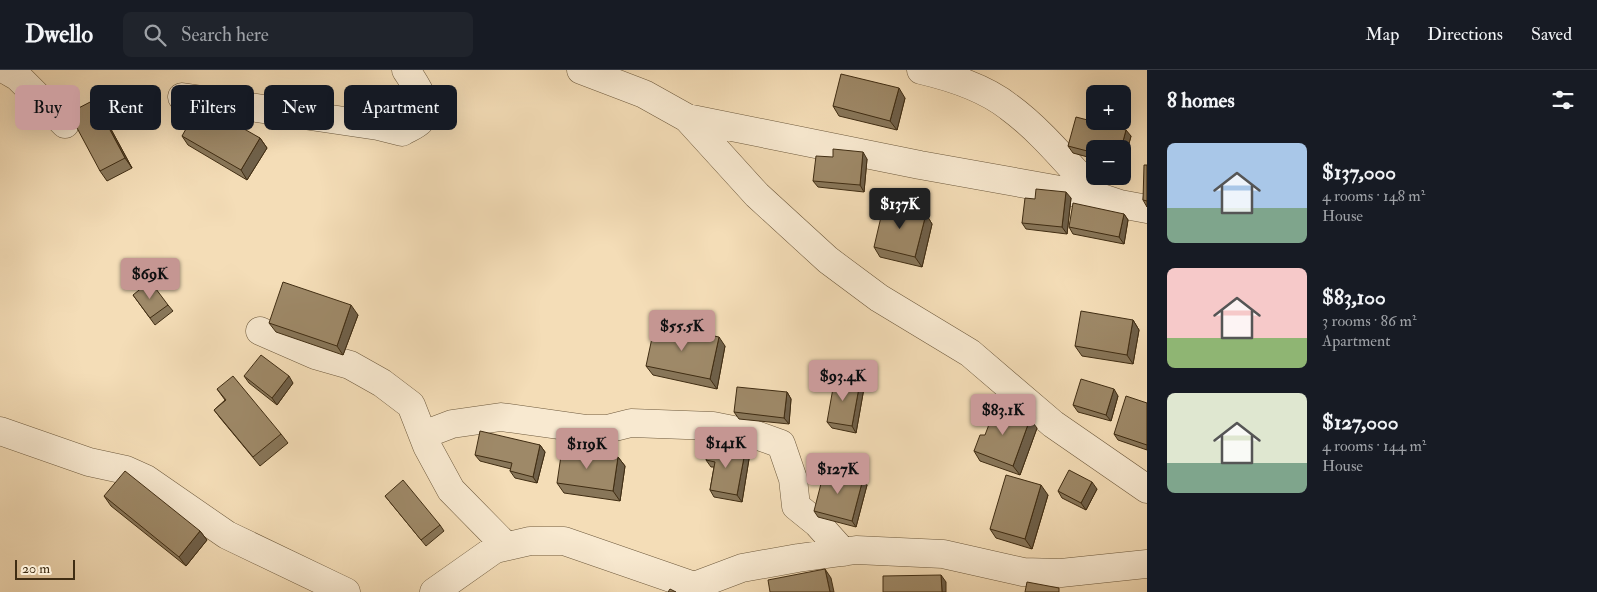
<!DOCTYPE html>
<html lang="en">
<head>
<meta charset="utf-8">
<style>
	body { margin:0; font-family:"IM FELL Double Pica",serif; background:#20242c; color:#f1f3f6; height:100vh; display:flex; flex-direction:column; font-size:19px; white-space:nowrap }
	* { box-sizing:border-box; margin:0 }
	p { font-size:16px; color:#9ea1a6 }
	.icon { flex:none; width:28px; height:28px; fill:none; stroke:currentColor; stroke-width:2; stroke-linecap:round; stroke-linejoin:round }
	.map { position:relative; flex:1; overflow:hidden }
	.drawer { display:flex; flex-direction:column; background:#171b24; width:450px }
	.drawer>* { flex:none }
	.banner { position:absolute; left:15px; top:15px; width:475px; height:45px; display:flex; gap:10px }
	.tools { position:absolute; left:1086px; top:15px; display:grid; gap:10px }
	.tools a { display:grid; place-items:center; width:45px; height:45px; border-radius:8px; background:#171b24; box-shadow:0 5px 20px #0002; font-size:25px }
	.scale { position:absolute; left:15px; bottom:12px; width:60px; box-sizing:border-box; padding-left:5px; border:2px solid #402d13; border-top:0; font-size:14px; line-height:18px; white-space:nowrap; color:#402d13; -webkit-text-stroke:4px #f8e9d0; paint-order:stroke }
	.price { position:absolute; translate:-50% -42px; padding:0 11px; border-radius:5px; background:#c59692; color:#111; font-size:16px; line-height:32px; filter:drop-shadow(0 1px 2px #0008) }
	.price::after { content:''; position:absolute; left:50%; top:30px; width:15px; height:11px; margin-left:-8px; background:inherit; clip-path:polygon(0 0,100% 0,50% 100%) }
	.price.on { background:#222; color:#fff }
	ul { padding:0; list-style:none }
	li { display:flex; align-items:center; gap:15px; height:125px; padding:0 20px }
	li span { display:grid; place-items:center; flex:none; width:140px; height:100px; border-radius:8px; color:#555 }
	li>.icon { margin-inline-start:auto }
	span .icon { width:60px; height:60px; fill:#fffc; stroke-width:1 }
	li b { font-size:21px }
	h2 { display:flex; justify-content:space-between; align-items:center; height:60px; padding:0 20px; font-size:21px }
	.chip { padding:0 18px; border-radius:8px; background:#171b24; box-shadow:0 5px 20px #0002; font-size:18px; line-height:45px }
	.chip.on { background:#c59692; color:#111 }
	header { display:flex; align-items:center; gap:30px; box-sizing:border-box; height:70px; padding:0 25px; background:#171b24; border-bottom:1px solid #363941 }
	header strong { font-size:24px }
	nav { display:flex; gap:28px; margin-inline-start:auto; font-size:18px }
	.search { width:350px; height:45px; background:#20242c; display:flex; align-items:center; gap:12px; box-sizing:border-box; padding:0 18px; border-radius:8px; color:#9ea1a6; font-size:19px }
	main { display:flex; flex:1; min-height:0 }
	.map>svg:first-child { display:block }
</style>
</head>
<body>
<header>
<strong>Dwello</strong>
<div class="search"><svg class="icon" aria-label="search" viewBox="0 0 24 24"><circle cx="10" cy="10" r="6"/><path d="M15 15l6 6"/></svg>Search here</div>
<nav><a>Map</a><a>Directions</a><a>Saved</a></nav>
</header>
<main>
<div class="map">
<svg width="1147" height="522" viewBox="0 0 1147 522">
	<rect width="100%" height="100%" fill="#f4ddb7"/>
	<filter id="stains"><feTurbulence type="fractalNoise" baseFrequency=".004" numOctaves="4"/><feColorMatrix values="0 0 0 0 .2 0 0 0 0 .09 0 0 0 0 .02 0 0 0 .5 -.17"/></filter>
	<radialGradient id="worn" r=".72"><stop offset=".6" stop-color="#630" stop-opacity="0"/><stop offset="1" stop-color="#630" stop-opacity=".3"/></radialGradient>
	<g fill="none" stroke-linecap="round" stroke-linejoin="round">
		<!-- minor casing -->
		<g stroke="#6d593c" stroke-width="29">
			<path id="minor" d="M6,0L18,7L65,54
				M581,0L644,24L687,48L757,125L828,190L879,228L970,283L1053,354L1147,419
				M921,0C951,7 985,18 1009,37C1043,62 1070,97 1099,127
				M182,27L378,56L402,62C408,58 415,56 420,51C434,39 413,11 406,0
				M687,48L920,95L1099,127L1120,134L1147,139
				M260,261L315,285L350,295L382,313L411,335L427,376L451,420L506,476
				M0,361L89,392L126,400L146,409L227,465L346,522
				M423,365L452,354L501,347L587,359H607L631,353L713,356L753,364L781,374L793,409L796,436L817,453L843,482
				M434,522L495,479L530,471H564L694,516L742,498L798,488L856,480L943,484L1023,502L1061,503L1147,494"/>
		</g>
		<!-- minor -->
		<use href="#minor" stroke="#f8e9d0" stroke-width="28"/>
	</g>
	<!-- wall -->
	<path fill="#887659" stroke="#402d13" d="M905,28L897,60L839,46L833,36Z
		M100,39L132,98L107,111L100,101Z
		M210,52L260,68L267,78L247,110L188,75L182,66Z
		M1131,66L1123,96L1122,79H1095V89L1073,83L1068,76Z
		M833,87L867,89L864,122L818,117L813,111Z
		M1147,95V137L1143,130Z
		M1071,128L1067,164L1026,159L1022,153L1035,129Z
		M926,144L932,154L922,197L880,187L874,177Z
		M1124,144L1128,150L1124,174L1073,164L1069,157Z
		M133,225L168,235L173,241L155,255Z
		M358,245L343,285L276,262L269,253Z
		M1133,250L1139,260L1133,294L1082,286L1075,276Z
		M725,276L717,319L653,305L646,296Z
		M244,306L293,313L277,335L249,313Z
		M860,312L864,318L856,363L832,358L827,352Z
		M217,319L281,364L288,373L260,396L221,349L214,340L225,330Z
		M787,322L791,329L789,354L739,349L734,342Z
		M1118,326L1111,351L1078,342L1073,335Z
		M1147,333V380L1118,370L1114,364Z
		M1037,358L1020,405L980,391L974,381L985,365Z
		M540,375L545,382L537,413L515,408L510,401L511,399L480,391L475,385Z
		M618,387L625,396L620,431L564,423L557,413Z
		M749,389L742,432L714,427L710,420L714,397H711L706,390Z
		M867,415L856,457L818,447L814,441Z
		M1097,419L1086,440L1062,428L1058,421Z
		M1048,425L1032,479L996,468L990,459Z
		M104,426L200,461L207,470L186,496L111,436Z
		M385,426L440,455L444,461L426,476Z"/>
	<!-- shaded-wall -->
	<path fill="#6f6049" stroke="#402d13" d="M899,18L905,28L897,60L890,51Z
		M94,30L100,39L132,98L125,88Z
		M1126,60L1131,66L1123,96L1122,79H1121Z
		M260,68L267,78L247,110L241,100Z
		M863,82L867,89L864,122L860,115Z
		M1066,122L1071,128L1067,164L1062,157Z
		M926,144L932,154L922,197L915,187Z
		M1124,144L1128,150L1124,174L1119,167Z
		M351,235L358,245L343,285L337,276Z
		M1133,250L1139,260L1133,294L1127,285Z
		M719,267L725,276L717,319L710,309Z
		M289,306L293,313L277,335L272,328Z
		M860,312L864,318L856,363L852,356Z
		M1114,319L1118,326L1111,351L1106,345Z
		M787,322L791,329L789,354L784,348Z
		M1030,349L1037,358L1020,405L1013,396Z
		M540,375L545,382L537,413L533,407Z
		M745,382L749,389L742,432L737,425Z
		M618,387L625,396L620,431L613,421Z
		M863,409L867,415L856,457L852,451Z
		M1092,412L1097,419L1086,440L1081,433Z
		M1041,415L1048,425L1032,479L1025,469Z
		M200,461L207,470L186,496L179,487Z
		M825,499L831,508L834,522H830Z
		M941,505L946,512V522H942Z"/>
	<!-- building -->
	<path fill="#9e8968" stroke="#402d13" d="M841,4L899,18L890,51L833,36Z
		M94,30L125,88L100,101L69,43Z
		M195,43L210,52L216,43L260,68L241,100L182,66Z
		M1076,47L1126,60L1121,79H1095V83L1068,76Z
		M833,79L863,82L860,115L813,111L816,86L833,87Z
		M1144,95H1147V131L1143,130Z
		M1036,119L1066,122L1062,157L1022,153L1025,128L1035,129Z
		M1073,133L1124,144L1119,167L1069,157Z
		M884,134L926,144L915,187L874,177Z
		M150,211L168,235L150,248L133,225Z
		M283,212L351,235L337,276L269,253Z
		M1081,241L1133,250L1127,285L1075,276Z
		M655,254L719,267L710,309L646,296Z
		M261,285L289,306L272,328L244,306Z
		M233,306L281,364L253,387L214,340L226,330L217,319Z
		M835,307L860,312L852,356L827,352Z
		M1081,309L1114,319L1106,345L1073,335Z
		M737,317L787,322L784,348L734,342Z
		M1126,326L1147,333V375L1114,364Z
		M996,336L1030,349L1013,396L974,381L980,365H985Z
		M480,361L540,375L533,407L510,401L512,393L475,385Z
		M709,376L745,382L737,425L710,420L715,392L706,390Z
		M562,379L618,387L613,421L557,413Z
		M825,398L863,409L852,451L814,441Z
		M1069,400L1092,412L1081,433L1058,421Z
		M125,401L200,461L179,487L104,426Z
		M1006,405L1041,415L1025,469L990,459Z
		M403,410L440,455L421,470L385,426Z
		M825,499L830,522H770L768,510Z
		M941,505L942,522H883V506Z
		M1027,512L1059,518V522H1025Z
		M670,519L676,522H668Z"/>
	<rect width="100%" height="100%" filter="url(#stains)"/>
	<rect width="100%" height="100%" fill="url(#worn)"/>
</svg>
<div class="tools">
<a>+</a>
<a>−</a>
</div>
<div class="scale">20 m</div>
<b class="price on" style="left:900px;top:160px">$137K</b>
<b class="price" style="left:150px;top:230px">$69K</b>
<b class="price" style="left:682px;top:282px">$55.5K</b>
<b class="price" style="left:843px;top:332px">$93.4K</b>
<b class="price" style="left:1003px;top:366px">$83.1K</b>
<b class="price" style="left:726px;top:399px">$141K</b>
<b class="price" style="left:587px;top:400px">$119K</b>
<b class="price" style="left:838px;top:425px">$127K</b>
<div class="banner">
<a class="chip on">Buy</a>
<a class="chip">Rent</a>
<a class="chip">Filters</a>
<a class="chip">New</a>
<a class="chip">Apartment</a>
</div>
</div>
<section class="drawer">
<h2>8 homes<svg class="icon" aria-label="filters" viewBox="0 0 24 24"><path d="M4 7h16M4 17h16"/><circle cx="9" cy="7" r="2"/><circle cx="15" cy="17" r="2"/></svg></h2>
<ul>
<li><span style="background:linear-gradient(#a9c7e8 65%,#7fa58c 0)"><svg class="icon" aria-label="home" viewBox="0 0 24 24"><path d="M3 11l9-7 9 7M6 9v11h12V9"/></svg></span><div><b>$137,000</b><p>4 rooms · 148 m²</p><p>House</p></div></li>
<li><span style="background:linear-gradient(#f6c9c9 70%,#8fb573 0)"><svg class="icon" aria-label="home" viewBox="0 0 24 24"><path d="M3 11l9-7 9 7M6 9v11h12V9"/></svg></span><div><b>$83,100</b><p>3 rooms · 86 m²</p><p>Apartment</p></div></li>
<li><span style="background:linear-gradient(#dfe7d0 70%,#7fa58c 0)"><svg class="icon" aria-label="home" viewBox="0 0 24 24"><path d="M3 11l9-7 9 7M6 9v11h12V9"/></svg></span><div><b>$127,000</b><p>4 rooms · 144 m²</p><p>House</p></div></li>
</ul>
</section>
</main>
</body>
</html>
